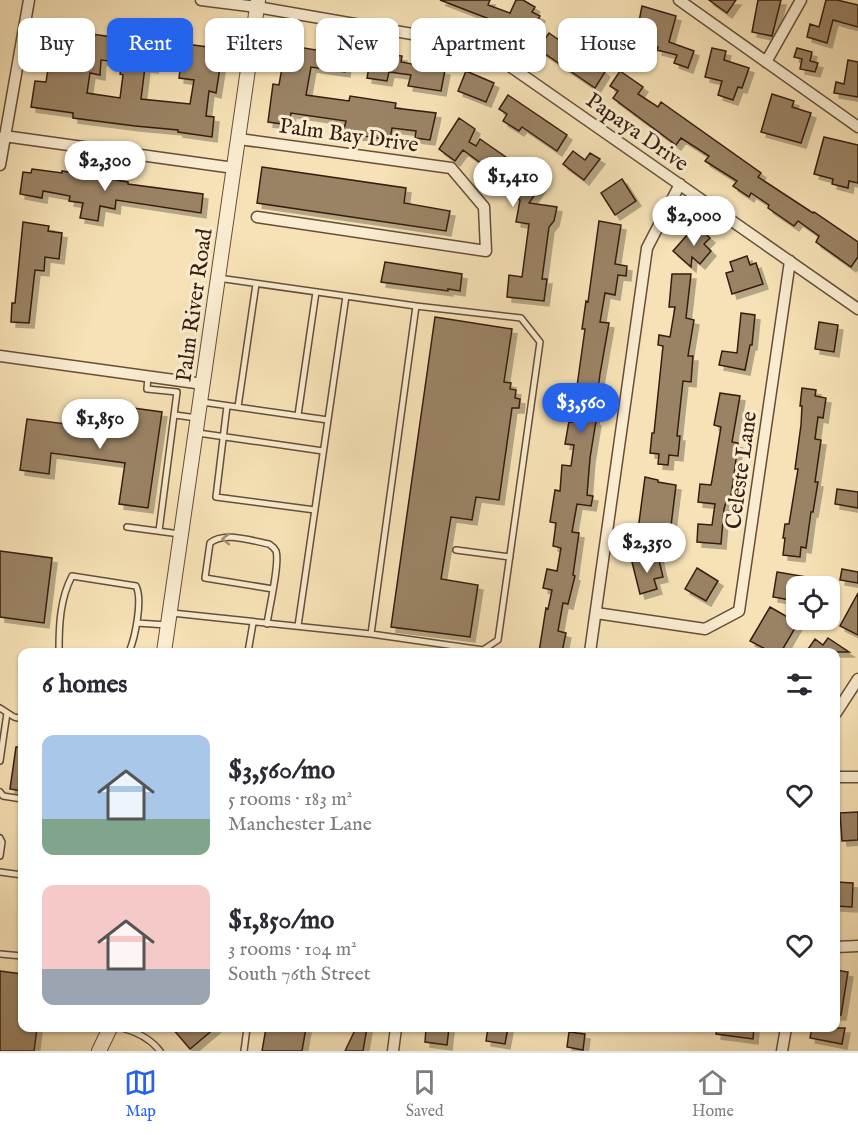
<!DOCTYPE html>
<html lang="en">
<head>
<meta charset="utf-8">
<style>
	body { margin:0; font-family:"IM FELL English",serif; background:#f7f7f7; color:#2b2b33; height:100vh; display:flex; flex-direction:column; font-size:22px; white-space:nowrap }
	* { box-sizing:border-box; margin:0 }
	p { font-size:20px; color:#7c7c81 }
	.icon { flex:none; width:33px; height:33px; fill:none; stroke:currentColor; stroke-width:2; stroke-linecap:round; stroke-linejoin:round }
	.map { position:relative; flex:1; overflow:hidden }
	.side { position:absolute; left:18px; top:648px; width:822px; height:384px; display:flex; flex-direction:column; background:#fff; border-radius:12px; box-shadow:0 2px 4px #0004 }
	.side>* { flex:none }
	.banner { position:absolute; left:18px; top:18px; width:822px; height:54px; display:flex; gap:12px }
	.tools { position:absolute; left:786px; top:576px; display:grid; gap:12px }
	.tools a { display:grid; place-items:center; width:54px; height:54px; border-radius:12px; background:#fff; box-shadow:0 2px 4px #0004; font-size:30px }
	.price { position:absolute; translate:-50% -51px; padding:0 14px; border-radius:21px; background:#fff; color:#222; font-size:20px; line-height:39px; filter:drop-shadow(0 2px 3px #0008) }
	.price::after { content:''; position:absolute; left:50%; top:36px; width:18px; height:14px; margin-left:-9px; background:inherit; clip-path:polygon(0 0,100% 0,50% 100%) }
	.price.current { background:#2563eb; color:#fff }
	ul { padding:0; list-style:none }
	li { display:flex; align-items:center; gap:18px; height:150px; padding:0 24px }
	li span { display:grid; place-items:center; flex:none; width:168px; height:120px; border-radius:12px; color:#555 }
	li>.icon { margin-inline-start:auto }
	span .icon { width:72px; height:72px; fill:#fffc; stroke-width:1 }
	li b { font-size:26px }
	h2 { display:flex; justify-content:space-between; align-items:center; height:72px; padding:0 24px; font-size:26px }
	.tag { padding:0 21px; border-radius:12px; background:#fff; box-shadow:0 2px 4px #0004; font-size:21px; line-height:54px }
	.tag.current { background:#2563eb; color:#fff }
	.dock { display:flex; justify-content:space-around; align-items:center; height:84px; border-top:2px solid #e1e1e2; background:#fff; font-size:16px; color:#7c7c81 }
	.dock a { display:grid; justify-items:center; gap:3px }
	.dock .current { color:#2563eb }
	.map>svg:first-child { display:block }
</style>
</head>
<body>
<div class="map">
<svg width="858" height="1051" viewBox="0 0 858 1051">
	<defs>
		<filter id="shadow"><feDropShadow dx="5" dy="5" stdDeviation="0" flood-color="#0004"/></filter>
	</defs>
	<rect width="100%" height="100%" fill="#f6e2b6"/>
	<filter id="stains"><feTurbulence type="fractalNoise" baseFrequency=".00333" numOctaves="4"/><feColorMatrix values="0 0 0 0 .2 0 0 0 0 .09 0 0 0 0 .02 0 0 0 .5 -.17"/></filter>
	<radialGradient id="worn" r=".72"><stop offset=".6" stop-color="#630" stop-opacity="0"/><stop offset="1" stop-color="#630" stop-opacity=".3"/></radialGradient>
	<!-- building -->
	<path fill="#9a8365" stroke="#371c0d" stroke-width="1.5" fill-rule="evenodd" filter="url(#shadow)" d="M440,0H490L488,5L510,13L516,0H523L535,7L532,12L540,16L531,32L519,25L515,32L497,22Z
		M709,0H736L727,13Z
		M758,0H781L772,36L752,32Z
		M826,0H837L858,5V27L833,20L827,43L807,37L810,24L819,27Z
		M642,6L676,16L669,42L694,51L688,68L674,63L677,55L657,50L658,47L635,42Z
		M47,28L120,38L117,62L101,60L100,75L90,73L87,93L120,98L123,75L120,74L123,57L144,61L148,39L223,49L216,93L209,91L206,116L214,117L212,137L178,132V130L135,126L73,118V113L31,107L35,81L46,82L49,62L43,61ZM154,59L181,63L179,78L194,80L190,104L141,99L145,67L153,68Z
		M549,33L605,72L595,88L538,49Z
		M329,44L402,56L401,62L445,70L441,91L408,86L411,75L389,72L387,81L367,78L369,67L346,64L345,72L311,67L306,95L349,101L350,96L396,103L395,108L436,113L430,140L415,138L416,131L392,128L390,140L343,133L346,121L291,113L289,125L268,122L273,84L279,85L286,45L328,52Z
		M712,48L726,51L724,60L749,68L742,88L738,87L733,100L718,95L722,81L705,77Z
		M797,48L812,52L810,61L818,63L815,72L800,69L802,59L794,57Z
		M848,60L858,62V97L834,93L836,82L844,84Z
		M466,71L494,83L486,102L458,91Z
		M620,71L643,87L638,94L658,107L661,102L761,173L758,177L813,213L814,212L858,242V257L851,267L816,242L819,236L798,221L794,226L768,208L769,205L751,193L749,197L733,186L737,181L705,161L709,156L681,138L676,145L613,98L618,91L610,86Z
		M772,94L794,101L792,107L811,113L801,143L761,132Z
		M508,95L567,135L557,151L522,127L519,131L503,121L507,114L499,109Z
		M459,118L475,129L469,142L476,146L480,139L543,183L529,203L557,207L554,221L549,227L542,279H547L544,301L507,297L509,275L522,277L529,224L516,222L520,200L510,192L513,187L463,150L455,161L439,149Z
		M824,137L858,145V183L849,181L848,188L832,184L833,179L814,174Z
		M573,151L585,160L590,153L600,159L584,180L563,164Z
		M262,167L406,188L404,203L450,211L446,231L257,203Z
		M32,169L62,173V171L128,182V184L203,194L201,213L116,200L115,209L100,206L98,221L80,218L83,203L69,201L70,196L43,191L42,198L20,194L23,172L31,173Z
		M622,179L636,201L615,215L601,193Z
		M599,221L621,225L615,264L627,266L626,276L618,275L615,295L605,293L600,322L609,323L600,374L594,420L596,421L590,458L587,495L593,496L591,506L577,504L572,532L579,533L573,575L575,576L568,604L563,603L558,631L566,633L562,652H539L546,608L548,609L552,590L543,588L547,569L557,571L561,548L553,546L556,523L550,522L555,490L560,491L562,465L571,466L574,445L565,444L569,421L572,422L585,329H582L586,301L588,302Z
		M23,222L49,226L48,231L62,233L59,259L45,257L44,271L35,270L29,323L11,322L12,303H15Z
		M696,225L710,238L704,244L711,251L700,264L692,257L691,267L673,251Z
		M747,256L750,265L756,263L763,284L732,294L726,273L733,271L730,262Z
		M385,262L462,274L460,291L448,289V291L381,282Z
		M672,274H691L686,318L694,320L688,356H693L691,382L683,381L677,436H680L678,456L669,455L668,465L658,464L659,454L650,453L652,433H654L663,346L658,345L659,335L670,337L675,307H669Z
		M741,313L755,315L752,345H750L745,370L719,365L722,351L737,353Z
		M435,317L512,329L504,382L511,383L510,389L516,390L515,398L520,399L519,408H512L499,500L476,497L472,520L451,517L441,579L478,585L470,637L391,627Z
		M819,322L838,325L834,352L815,349Z
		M802,388L816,390L815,396L826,398L823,418L818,417L815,439L821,440L815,482H818L813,512H811L806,548L801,547L800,557L783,555L785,538H783L785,524H789L798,469H795L801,425L802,406H800Z
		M720,393L740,396L732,442L738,443L733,483L730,500L727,499L724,509L721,544L697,542L698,524L712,525L715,504L698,502L700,484L711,485L712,480L721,427L714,425Z
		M133,408L162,412L148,508L119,504L125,463L51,453L49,474L20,470L27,419L129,432Z
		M645,477L658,480V482L676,485L670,534L656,532L654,547L636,545Z
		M837,489L858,492V508L835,504Z
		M0,551L52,558L44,623L0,617Z
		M658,556L663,577L654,579L657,589L640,594L632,562Z
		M697,568L718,581L706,601L685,589Z
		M842,569L858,572V583L840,580Z
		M777,572L807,577L806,586H796V601L773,597Z
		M858,593V635L840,626Z
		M770,607L798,623L781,652H771L750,641Z
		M828,638L849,652H806L815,639L823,645Z
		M16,747H22V791L10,789Z
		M858,812V840L842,841L840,813Z
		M836,882L853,883L852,907L836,906Z
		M836,970L848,972L841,1015H836Z
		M0,971L22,974V1028H37L34,1051H0Z
		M172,1028H215L190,1049Z
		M266,1028H306L302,1051H262Z
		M356,1028H367L363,1051H345Z
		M426,1028H449L447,1045L425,1042Z
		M488,1028H508L505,1044L486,1041Z
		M717,1028H754L753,1039L716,1034Z
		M812,1028H845L842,1044L810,1038Z
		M569,1032L585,1034L583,1050L567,1047Z"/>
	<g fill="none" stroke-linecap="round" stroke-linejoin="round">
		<!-- service casing -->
		<g stroke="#674e37" stroke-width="8">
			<path id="service" d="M148,376L147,389L177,392L159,531
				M202,402L328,420
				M227,406L216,497L315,510
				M238,407L256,284
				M175,415L197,418
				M298,415L316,292
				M198,433L323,451
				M127,527L180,534
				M456,550L510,557
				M172,613L371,634L416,306L218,278
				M137,623L167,625
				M267,624C269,609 280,563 276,551C274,547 272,546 269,544C252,541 224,531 210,543L205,578L273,589
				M298,626L346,296
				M371,634L483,650L498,640L540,342L521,318L416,306
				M61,652L59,650C59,625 60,599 72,576L136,586C143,600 135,638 129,652
				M248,652L253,623
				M0,708L14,717L22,719
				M0,761L7,713
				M0,792L3,796L22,799
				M0,838L2,842L0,856
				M0,872L22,875
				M0,954L22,956
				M122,1028C137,1032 150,1038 160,1051
				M244,1051L247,1028"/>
		</g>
		<!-- minor casing -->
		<g stroke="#674e37" stroke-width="13">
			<path id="minor" d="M201,0L257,7L481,46L858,309
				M679,0L858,127
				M766,62L801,0
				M4,136L234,168
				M239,139L451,168L484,207L486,251L257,217
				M0,165L29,0
				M0,356L203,384
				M596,613L705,629L739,611L790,261
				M590,652L647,248L680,184
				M836,713L858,679
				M836,777H858
				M836,947L858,946
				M393,1051L396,1028
				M782,1051L786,1028"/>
		</g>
		<!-- tertiary casing -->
		<g stroke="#674e37" stroke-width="16">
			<path id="tertiary" d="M164,652L258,0
				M99,1051L110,1028"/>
		</g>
		<!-- service -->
		<use href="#service" stroke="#f9ecd0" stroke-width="5"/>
		<!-- minor -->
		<use href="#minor" stroke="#f9ecd0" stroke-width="10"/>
		<!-- tertiary -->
		<use href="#tertiary" stroke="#f9ecd0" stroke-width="14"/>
	</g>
	<!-- one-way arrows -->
	<defs><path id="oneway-chevron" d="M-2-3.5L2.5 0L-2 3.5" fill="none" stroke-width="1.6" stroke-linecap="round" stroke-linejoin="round" transform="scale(1.5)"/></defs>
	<use stroke="#a28e78" href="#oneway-chevron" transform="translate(226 539) rotate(-179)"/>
	<g text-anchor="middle" stroke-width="6" stroke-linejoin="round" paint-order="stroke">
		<!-- street labels -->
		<g font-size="22" fill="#371c0d" stroke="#f9ecd0">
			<text transform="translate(638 131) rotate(35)" y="8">Papaya Drive</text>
			<text transform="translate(349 134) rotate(8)" y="8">Palm Bay Drive</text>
			<text transform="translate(193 305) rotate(-82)" y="8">Palm River Road</text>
			<text transform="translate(740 470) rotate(-82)" y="8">Celeste Lane</text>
		</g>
	</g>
	<rect width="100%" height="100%" filter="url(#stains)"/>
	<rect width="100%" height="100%" fill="url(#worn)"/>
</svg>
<div class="tools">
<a><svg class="icon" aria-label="locate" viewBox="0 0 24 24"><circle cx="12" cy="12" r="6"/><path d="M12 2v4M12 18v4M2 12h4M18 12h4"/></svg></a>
</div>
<b class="price" style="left:105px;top:192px">$2,300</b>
<b class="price" style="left:513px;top:208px">$1,410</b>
<b class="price" style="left:694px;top:247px">$2,000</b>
<b class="price current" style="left:581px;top:434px">$3,560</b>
<b class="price" style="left:100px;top:450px">$1,850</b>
<b class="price" style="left:647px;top:574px">$2,350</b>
<div class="banner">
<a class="tag">Buy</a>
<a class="tag current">Rent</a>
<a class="tag">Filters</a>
<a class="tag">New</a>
<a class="tag">Apartment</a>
<a class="tag">House</a>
</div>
<section class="side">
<h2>6 homes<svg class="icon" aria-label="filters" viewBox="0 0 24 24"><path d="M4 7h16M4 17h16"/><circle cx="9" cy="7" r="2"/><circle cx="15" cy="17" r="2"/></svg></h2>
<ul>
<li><span style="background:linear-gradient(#a9c7e8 70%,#7fa58c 0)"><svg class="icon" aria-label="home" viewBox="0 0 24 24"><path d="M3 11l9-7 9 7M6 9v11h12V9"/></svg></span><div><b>$3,560/mo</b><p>5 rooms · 183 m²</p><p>Manchester Lane</p></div><svg class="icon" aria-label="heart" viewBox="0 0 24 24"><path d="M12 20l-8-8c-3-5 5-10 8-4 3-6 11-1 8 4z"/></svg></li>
<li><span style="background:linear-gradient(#f6c9c9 70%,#9aa5b1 0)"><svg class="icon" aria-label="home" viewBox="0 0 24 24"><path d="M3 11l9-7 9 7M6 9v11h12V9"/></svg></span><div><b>$1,850/mo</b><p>3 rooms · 104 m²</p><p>South 76th Street</p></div><svg class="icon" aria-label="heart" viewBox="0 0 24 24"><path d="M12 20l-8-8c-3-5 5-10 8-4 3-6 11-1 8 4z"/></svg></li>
</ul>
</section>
</div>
<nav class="dock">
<a class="current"><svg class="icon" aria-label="map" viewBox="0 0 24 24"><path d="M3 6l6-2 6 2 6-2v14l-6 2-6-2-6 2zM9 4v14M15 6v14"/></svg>Map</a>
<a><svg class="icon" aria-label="saved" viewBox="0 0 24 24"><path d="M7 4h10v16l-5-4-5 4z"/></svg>Saved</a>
<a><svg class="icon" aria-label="home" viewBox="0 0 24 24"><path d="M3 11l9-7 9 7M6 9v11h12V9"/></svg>Home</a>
</nav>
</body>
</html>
